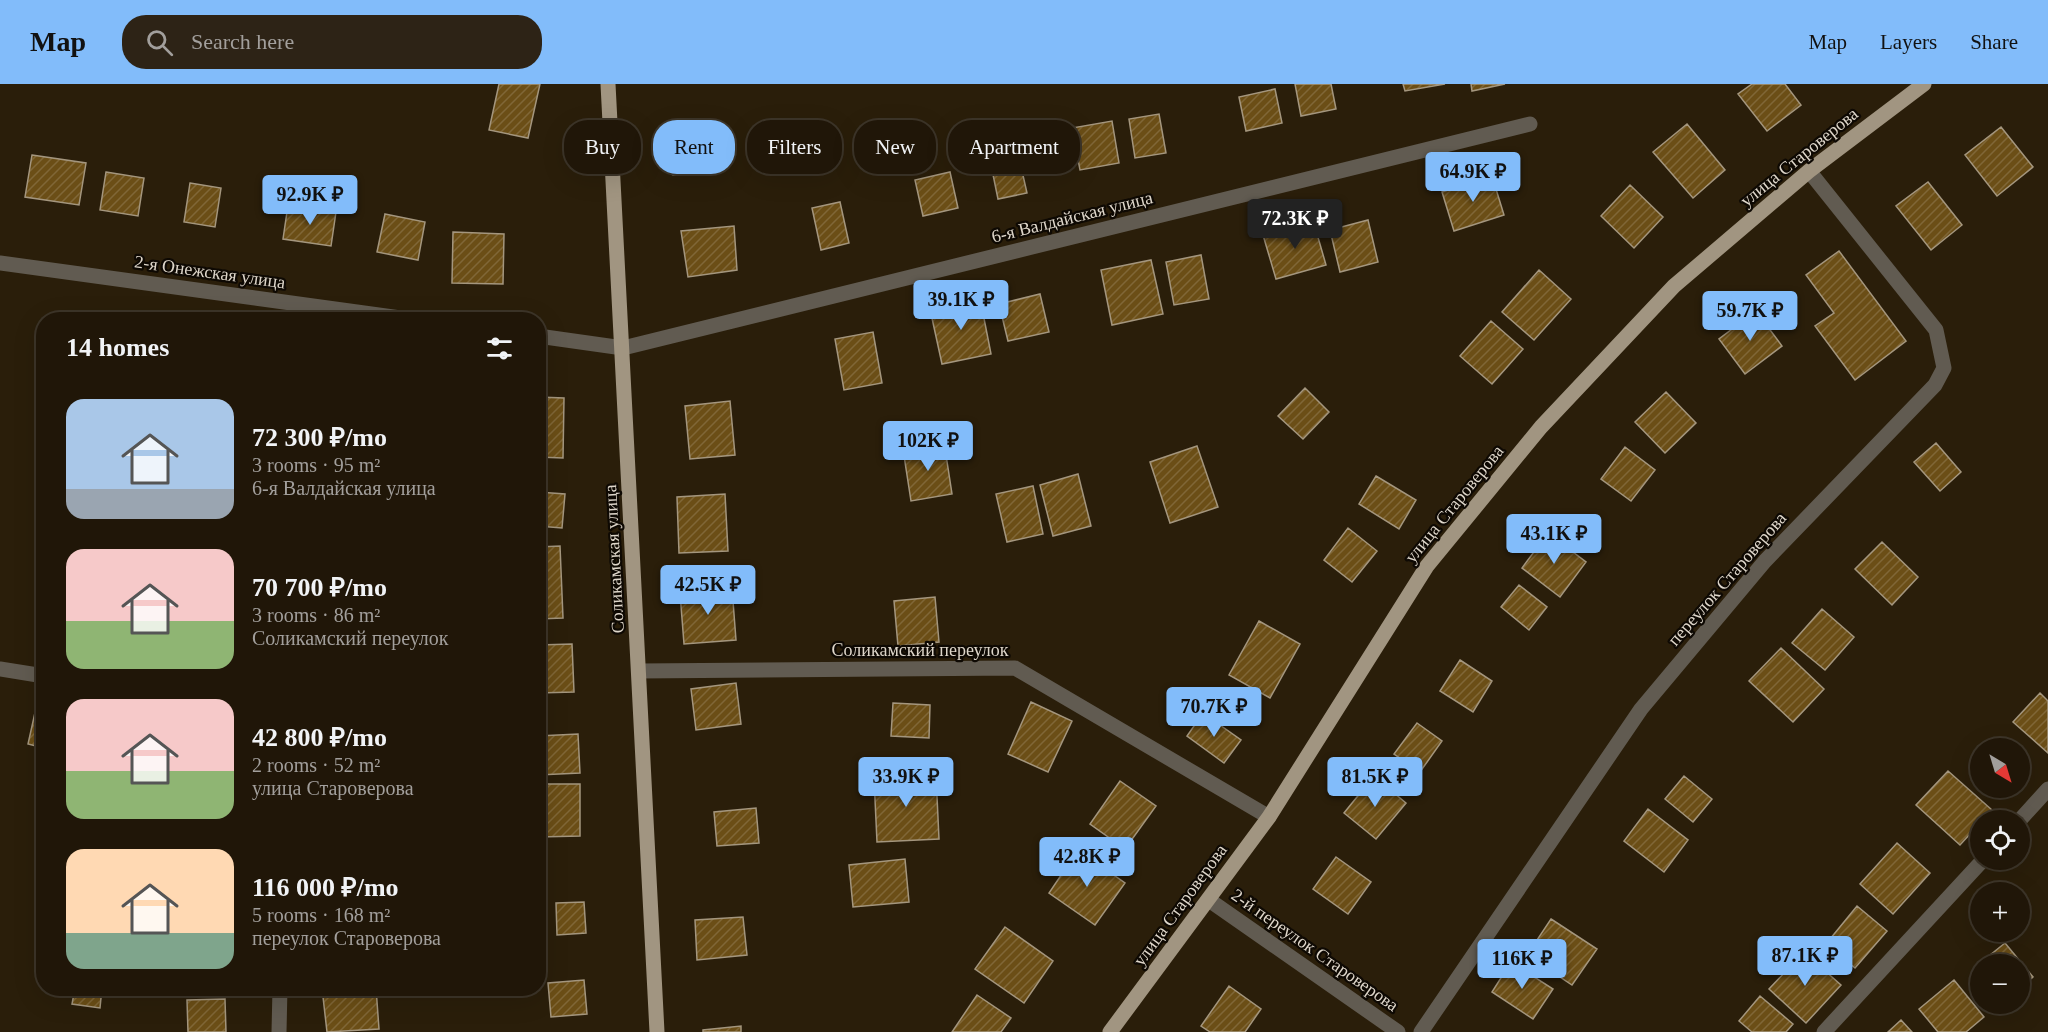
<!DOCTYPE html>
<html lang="en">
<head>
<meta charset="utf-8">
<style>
	body { margin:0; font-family:Georgia,serif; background:#2d2316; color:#f1f3f6; height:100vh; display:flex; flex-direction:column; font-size:22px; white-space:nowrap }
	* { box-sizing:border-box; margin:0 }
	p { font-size:20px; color:#a29f9c }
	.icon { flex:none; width:33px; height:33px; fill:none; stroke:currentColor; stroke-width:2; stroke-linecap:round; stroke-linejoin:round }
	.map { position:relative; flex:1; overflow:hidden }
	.sheet { position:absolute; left:36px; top:228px; width:510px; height:684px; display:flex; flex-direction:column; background:#201608; border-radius:24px; box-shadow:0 6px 24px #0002,0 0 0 2px #3d3529 }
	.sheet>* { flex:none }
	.banner { position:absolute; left:564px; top:36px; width:570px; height:54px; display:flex; gap:12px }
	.needle { width:39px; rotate:142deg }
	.fabs { position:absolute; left:1970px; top:654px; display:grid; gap:12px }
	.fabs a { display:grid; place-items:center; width:60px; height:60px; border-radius:50%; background:#201608; box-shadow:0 6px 24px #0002,0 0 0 2px #3d3529; font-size:30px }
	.price { position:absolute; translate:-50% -51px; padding:0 14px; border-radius:6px; background:#82bcfa; color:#111; font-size:20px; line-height:39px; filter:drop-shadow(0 2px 3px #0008) }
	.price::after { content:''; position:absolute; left:50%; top:36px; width:18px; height:14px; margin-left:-9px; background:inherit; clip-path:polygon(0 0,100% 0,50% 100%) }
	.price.on { background:#222; color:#fff }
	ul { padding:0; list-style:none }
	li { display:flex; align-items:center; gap:18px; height:150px; padding:0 30px }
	li span { display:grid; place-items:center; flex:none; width:168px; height:120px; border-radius:18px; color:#555 }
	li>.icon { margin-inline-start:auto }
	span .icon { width:72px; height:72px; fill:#fffc; stroke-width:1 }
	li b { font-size:26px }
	h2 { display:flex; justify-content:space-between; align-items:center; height:72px; padding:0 30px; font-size:26px }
	.chip { padding:0 21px; border-radius:24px; background:#201608; box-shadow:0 6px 24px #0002,0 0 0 2px #3d3529; font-size:21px; line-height:54px }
	.chip.on { background:#82bcfa; color:#111 }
	header { display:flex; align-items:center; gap:36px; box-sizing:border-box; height:84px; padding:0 30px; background:#82bcfa; color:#111 }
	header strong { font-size:28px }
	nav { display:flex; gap:33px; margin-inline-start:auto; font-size:21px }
	.search { width:420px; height:54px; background:#2d2316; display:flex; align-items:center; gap:15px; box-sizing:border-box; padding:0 21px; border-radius:24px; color:#a29f9c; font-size:22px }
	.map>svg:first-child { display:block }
</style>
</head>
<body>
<header>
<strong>Map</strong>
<div class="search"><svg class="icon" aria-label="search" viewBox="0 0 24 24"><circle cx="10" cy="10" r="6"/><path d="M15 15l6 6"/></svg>Search here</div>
<nav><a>Map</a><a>Layers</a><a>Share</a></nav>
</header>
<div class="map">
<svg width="2048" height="948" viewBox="0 0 2048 948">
	<defs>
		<pattern id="building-hatch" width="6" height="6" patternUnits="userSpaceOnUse" patternTransform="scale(1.5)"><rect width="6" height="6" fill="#6b4e16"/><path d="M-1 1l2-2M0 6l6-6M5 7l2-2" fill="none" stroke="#806737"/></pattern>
	</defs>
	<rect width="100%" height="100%" fill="#2a1e0a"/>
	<!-- building -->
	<path fill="url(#building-hatch)" stroke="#a4967e" stroke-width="1.5" d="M499,0H540L528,54L489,46Z
		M1295,0H1331L1336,25L1301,32Z
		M1403,0H1445L1405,7Z
		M1471,0H1505L1472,7Z
		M1752,0H1785L1801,21L1767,47L1738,10Z
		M1275,5L1282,39L1246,47L1239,13Z
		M1159,30L1166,69L1135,74L1129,35Z
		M1112,37L1119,79L1080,86L1072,44Z
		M1687,40L1725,86L1693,114L1653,68Z
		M2001,43L2033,83L1997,112L1965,71Z
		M721,47L725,85L673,91L668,53Z
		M1017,65L1027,109L998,115L989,71Z
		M32,71L86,79L79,121L25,113Z
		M106,88L144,94L138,132L100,126Z
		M950,88L958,124L923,132L915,96Z
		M1492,92L1504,131L1454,147L1442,108Z
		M1928,98L1962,141L1931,166L1896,122Z
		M190,99L221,104L215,143L184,138Z
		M1630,101L1663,133L1634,164L1601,132Z
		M840,118L849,159L821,166L812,124Z
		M288,121L336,128L331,162L283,155Z
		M385,130L425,138L418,176L377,168Z
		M1313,136L1326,181L1276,195L1263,151Z
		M1368,136L1378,178L1340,188L1330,146Z
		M734,142L737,186L688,193L681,147Z
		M453,148L504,150L503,200L452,199Z
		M1839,167L1906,257L1855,296L1815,242L1834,229L1806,191Z
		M1201,171L1209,215L1174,221L1166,178Z
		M1151,176L1163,230L1112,241L1101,186Z
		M1539,186L1571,215L1534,256L1502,228Z
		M1040,210L1049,248L1008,257L999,220Z
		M980,214L991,270L942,280L930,225Z
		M1756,227L1782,262L1745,290L1719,255Z
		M1491,237L1523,265L1492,300L1460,272Z
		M873,248L882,299L844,306L835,255Z
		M1305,304L1329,328L1303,355L1278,332Z
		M1666,308L1696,339L1665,369L1635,338Z
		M538,313L564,314L563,374L538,373Z
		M730,317L735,371L690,375L685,322Z
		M944,358L952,410L911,417L903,365Z
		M1936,359L1961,388L1940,407L1914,378Z
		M1197,362L1218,423L1170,439L1150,378Z
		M1625,363L1655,386L1631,417L1601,395Z
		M1078,390L1091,442L1053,452L1040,401Z
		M1376,392L1416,416L1399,445L1359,420Z
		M1033,402L1043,450L1007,458L996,410Z
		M538,408L565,410L562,444L538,442Z
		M725,410L728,467L679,469L677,413Z
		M1348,444L1377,467L1352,498L1324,476Z
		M1548,449L1586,478L1560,513L1522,484Z
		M1882,458L1918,493L1892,521L1855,485Z
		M560,462L563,534L538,535V463Z
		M1519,501L1547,523L1529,546L1501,523Z
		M732,504L736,556L684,560L680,509Z
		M935,513L939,558L898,562L894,517Z
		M1822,525L1854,553L1825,586L1792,559Z
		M1259,537L1300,560L1270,614L1229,591Z
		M572,560L574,608L538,609V561Z
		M1781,564L1824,605L1793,638L1749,597Z
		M1460,576L1492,597L1473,628L1440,607Z
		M736,599L741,640L696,646L691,605Z
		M2040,609L2048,617V669L2013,638Z
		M38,615L44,616V664L28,660Z
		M1031,618L1072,637L1048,688L1008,670Z
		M893,619L930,621L929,654L891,652Z
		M1203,629L1241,656L1224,679L1187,652Z
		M1417,639L1442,657L1420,688L1394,670Z
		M578,650L580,689L538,691V652Z
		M1948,687L1992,726L1960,761L1916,721Z
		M936,691L939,755L877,758L874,694Z
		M1374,692L1406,719L1376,755L1344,729Z
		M1684,692L1712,715L1693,738L1665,715Z
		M1120,697L1156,722L1125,765L1090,740Z
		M538,700H580V752L538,753Z
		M756,724L759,759L717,762L714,728Z
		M1648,725L1688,756L1664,788L1624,757Z
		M1897,759L1930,789L1893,830L1860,800Z
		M1078,766L1125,799L1095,841L1049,809Z
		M1336,773L1371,798L1348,830L1313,805Z
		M905,775L909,818L853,823L849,781Z
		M584,818L586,849L557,851L556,819Z
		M1857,822L1887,847L1855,884L1826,860Z
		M743,833L747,871L697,876L695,836Z
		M1551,835L1597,865L1572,901L1527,871Z
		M1005,843L1053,877L1024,919L975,885Z
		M2005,859L2033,893L2019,904V880H1979Z
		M1804,868L1841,901L1806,939L1769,905Z
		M1511,878L1553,905L1533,935L1492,908Z
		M584,896L587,930L551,933L548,899Z
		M1954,896L1984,933L1966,948H1938L1919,925Z
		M1229,902L1261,925L1245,948H1210L1201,942Z
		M75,904H102L100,924L72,920Z
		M322,904H376L379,945L327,948Z
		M977,911L1011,934L1001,948H952Z
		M1760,912L1793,940L1786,948H1752L1739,937Z
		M225,915L226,948H188L187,916Z
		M1901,936L1912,948H1888Z
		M741,942V948H703V946Z"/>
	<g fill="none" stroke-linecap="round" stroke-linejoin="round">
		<!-- street -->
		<path stroke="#615b51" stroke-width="15" d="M0,179L415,236
			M538,252L623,264L1530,40
			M0,585L44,592
			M639,587L1015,584L1269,733
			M2019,737L2048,705
			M1209,816L1398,948
			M279,948L280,904
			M1421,948L1641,625L1765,477L1935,301L1944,284L1936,246L1809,87
			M1824,948L1983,776"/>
		<!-- primary -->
		<path stroke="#a19581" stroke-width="15" d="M608,0L657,948
			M1110,948L1269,733L1427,482L1541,343L1674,202L1809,87L1924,0"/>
	</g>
	<g text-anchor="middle" stroke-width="4.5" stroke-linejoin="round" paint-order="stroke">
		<!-- street labels -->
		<g font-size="18" fill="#ded6ca" stroke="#0e0903">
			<text transform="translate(1799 73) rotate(-39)" y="6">улица Староверова</text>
			<text transform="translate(1072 133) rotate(-14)" y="6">6-я Валдайская улица</text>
			<text transform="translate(210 188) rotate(8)" y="6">2-я Онежская улица</text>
			<text transform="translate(1454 420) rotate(-51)" y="6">улица Староверова</text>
			<text transform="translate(614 475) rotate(-93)" y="6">Соликамская улица</text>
			<text transform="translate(1727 495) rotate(-49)" y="6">переулок Староверова</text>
			<text x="920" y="572">Соликамский переулок</text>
			<text transform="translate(1180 821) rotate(-54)" y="6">улица Староверова</text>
			<text transform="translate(1315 866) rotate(35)" y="6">2-й переулок Староверова</text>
		</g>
	</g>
</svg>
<div class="fabs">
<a><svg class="needle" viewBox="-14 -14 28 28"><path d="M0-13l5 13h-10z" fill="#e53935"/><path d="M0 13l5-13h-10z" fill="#a29f9c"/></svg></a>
<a><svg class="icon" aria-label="locate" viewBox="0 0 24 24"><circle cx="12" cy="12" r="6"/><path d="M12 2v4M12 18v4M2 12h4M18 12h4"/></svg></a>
<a>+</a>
<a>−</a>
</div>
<b class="price" style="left:1473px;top:119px">64.9K ₽</b>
<b class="price" style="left:310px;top:142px">92.9K ₽</b>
<b class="price on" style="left:1295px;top:166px">72.3K ₽</b>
<b class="price" style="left:961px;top:247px">39.1K ₽</b>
<b class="price" style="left:1750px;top:258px">59.7K ₽</b>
<b class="price" style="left:928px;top:388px">102K ₽</b>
<b class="price" style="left:1554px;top:481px">43.1K ₽</b>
<b class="price" style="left:708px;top:532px">42.5K ₽</b>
<b class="price" style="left:1214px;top:654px">70.7K ₽</b>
<b class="price" style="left:906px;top:724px">33.9K ₽</b>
<b class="price" style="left:1375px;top:724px">81.5K ₽</b>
<b class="price" style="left:1087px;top:804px">42.8K ₽</b>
<b class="price" style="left:1805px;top:903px">87.1K ₽</b>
<b class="price" style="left:1522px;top:906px">116K ₽</b>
<div class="banner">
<a class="chip">Buy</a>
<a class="chip on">Rent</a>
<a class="chip">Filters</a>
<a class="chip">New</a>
<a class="chip">Apartment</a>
</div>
<section class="sheet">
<h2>14 homes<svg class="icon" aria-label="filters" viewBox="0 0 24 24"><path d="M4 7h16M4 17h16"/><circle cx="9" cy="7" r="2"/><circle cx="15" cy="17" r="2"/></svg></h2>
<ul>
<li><span style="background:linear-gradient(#a9c7e8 75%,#9aa5b1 0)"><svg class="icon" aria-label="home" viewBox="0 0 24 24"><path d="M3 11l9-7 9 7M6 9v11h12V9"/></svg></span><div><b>72 300 ₽/mo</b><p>3 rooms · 95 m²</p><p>6-я Валдайская улица</p></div></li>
<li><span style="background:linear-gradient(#f6c9c9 60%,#8fb573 0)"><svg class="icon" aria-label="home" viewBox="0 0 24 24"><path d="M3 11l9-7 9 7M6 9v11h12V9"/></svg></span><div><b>70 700 ₽/mo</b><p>3 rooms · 86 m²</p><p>Соликамский переулок</p></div></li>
<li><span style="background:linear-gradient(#f6c9c9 60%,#8fb573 0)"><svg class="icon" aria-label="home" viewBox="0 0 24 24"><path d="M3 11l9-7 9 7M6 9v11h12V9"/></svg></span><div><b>42 800 ₽/mo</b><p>2 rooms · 52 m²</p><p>улица Староверова</p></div></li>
<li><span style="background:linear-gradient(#ffd9b3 70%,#7fa58c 0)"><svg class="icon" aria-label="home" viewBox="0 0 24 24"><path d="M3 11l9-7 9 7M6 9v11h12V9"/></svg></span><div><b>116 000 ₽/mo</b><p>5 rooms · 168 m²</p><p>переулок Староверова</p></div></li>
</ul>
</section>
</div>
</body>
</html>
